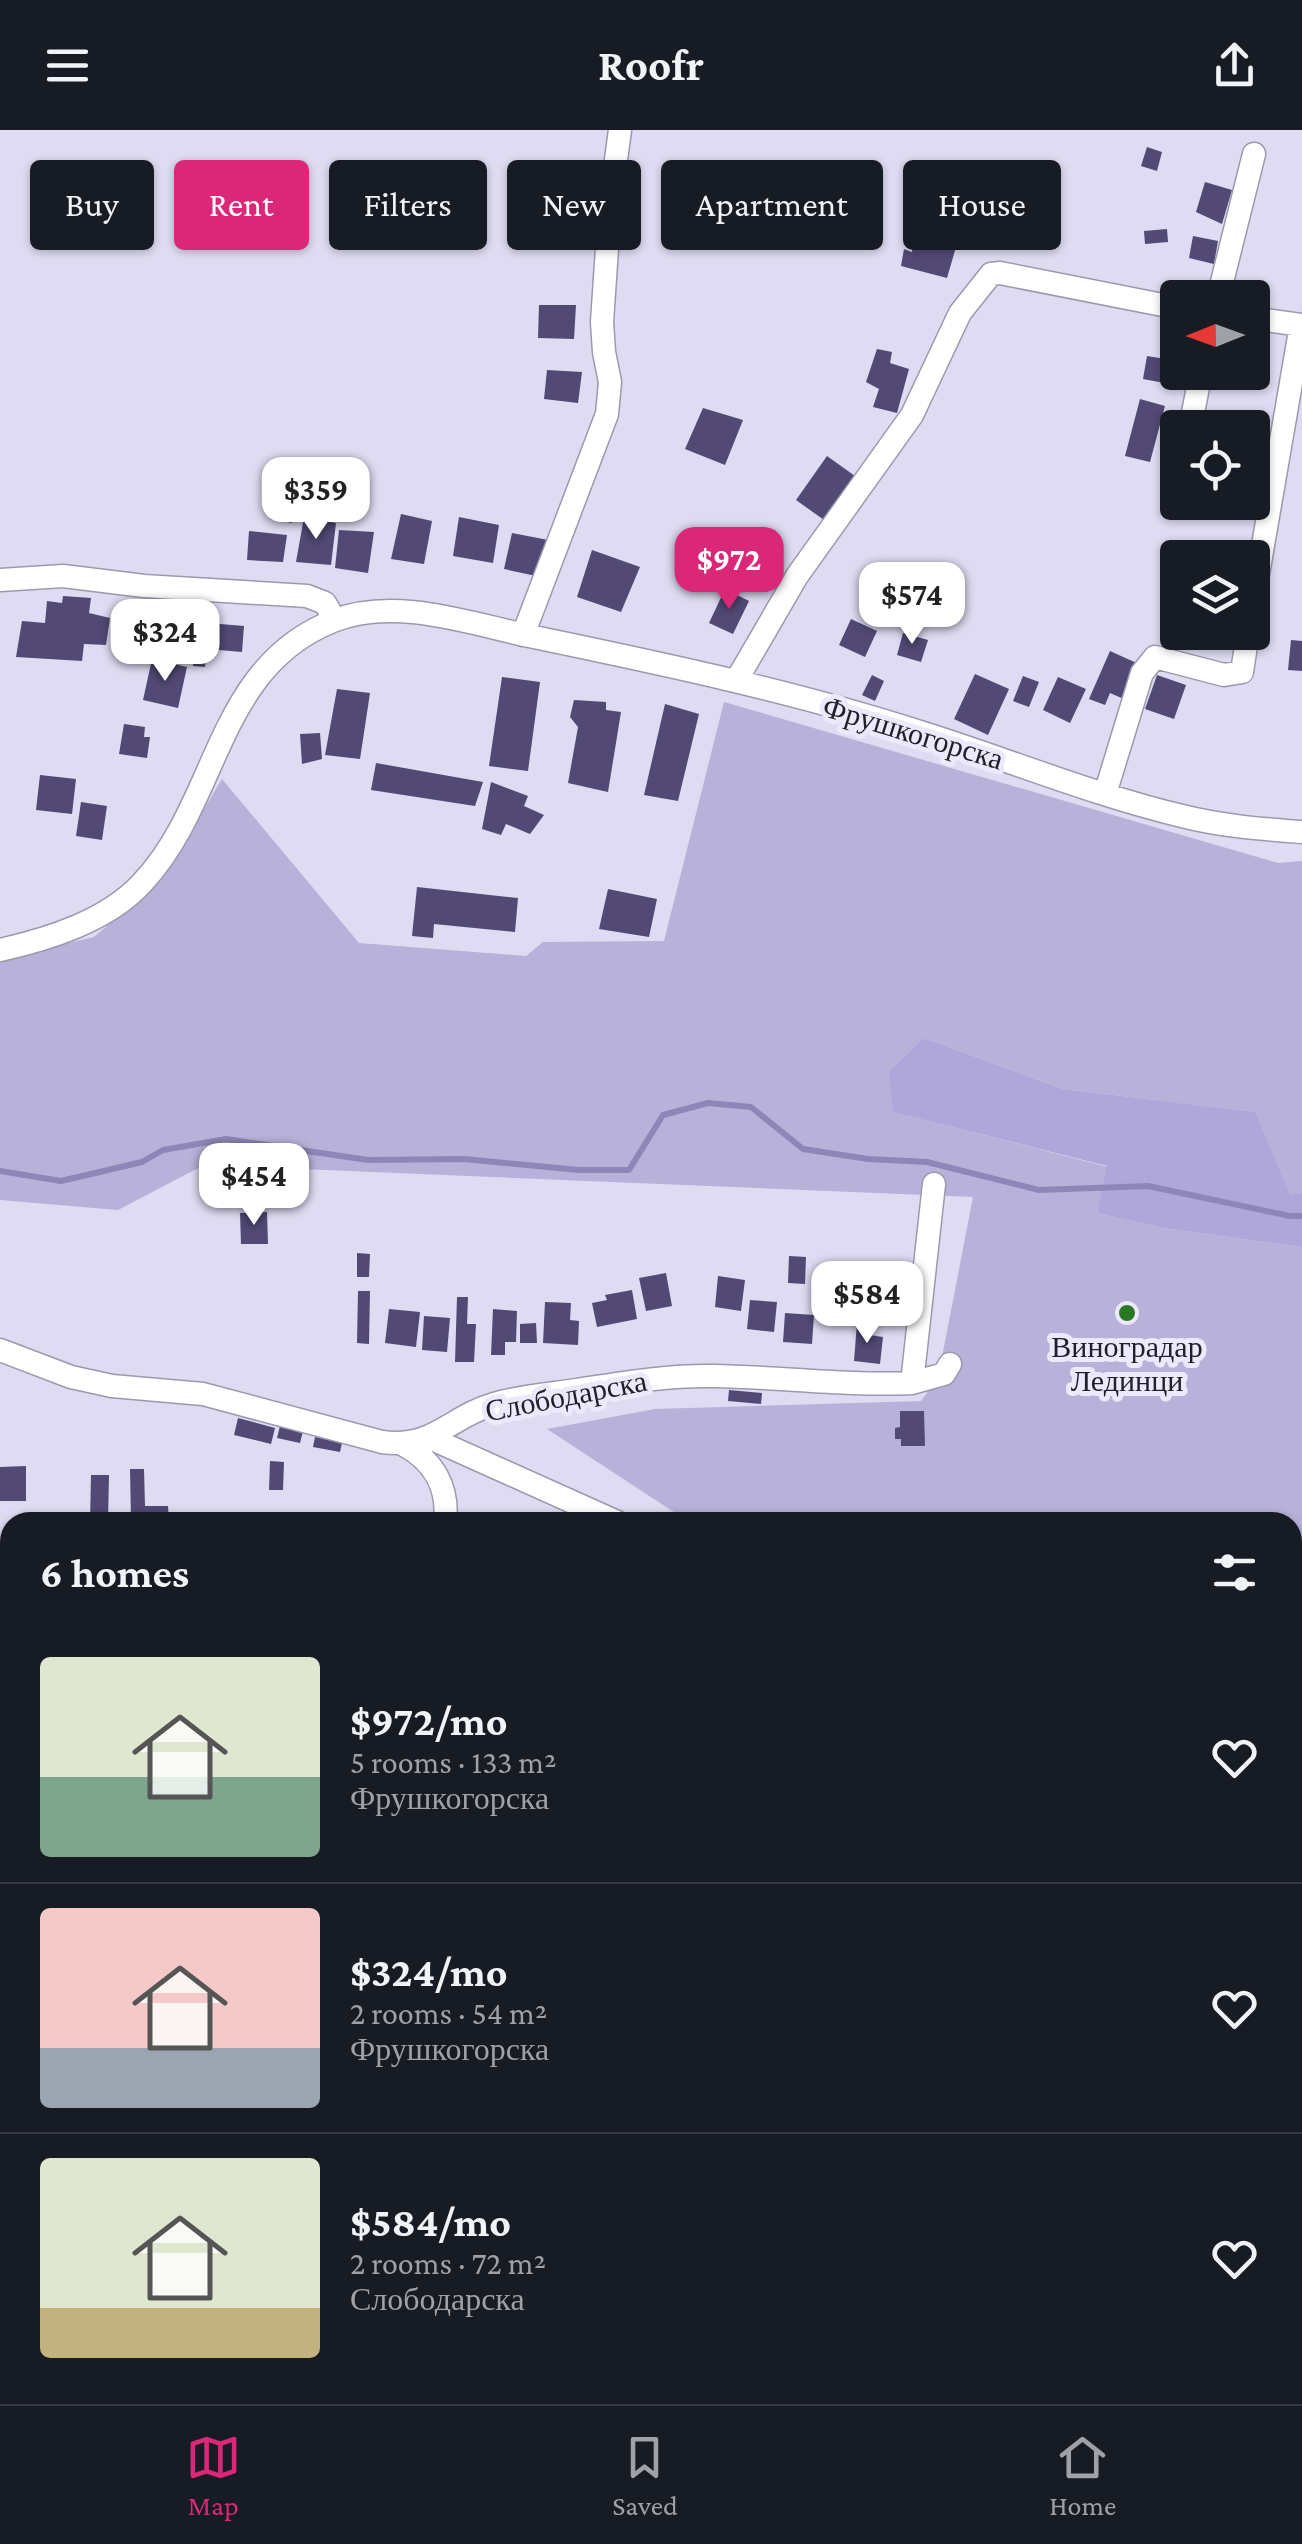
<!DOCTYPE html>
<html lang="en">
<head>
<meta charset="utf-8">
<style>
	body { margin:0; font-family:"Crimson Pro",serif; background:#20242c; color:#f1f3f6; height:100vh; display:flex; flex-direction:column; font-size:38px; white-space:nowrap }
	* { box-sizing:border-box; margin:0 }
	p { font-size:32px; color:#9ea1a6 }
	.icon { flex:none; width:55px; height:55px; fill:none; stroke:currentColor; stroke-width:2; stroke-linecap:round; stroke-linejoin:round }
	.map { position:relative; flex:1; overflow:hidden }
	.sheet { position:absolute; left:0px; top:1382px; width:1302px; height:892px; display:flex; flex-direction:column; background:#171b24; border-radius:30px 30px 0 0; box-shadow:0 2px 8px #0004 }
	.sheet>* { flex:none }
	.guide { position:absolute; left:30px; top:30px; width:1242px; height:90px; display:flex; gap:20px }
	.needle { width:65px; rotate:269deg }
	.tools { position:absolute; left:1160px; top:150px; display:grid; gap:20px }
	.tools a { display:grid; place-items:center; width:110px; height:110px; border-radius:10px; background:#171b24; box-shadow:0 2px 8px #0004; font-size:50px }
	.price { position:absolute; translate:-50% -85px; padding:0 22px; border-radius:20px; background:#fff; color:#222; font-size:32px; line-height:65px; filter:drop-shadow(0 2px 5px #0008) }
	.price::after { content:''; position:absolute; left:50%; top:60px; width:30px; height:22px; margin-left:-15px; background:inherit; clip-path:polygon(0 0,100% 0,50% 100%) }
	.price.on { background:#db2777; color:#fff }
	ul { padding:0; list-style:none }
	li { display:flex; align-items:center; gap:30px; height:250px; padding:0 40px }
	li+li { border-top:2px solid #363941 }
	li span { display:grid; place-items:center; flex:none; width:280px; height:200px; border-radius:10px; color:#555 }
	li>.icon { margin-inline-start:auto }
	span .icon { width:120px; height:120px; fill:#fffc; stroke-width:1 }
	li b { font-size:42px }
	h2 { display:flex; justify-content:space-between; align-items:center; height:120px; padding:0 40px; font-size:42px }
	.pill { padding:0 35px; border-radius:10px; background:#171b24; box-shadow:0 2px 8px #0004; font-size:35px; line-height:90px }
	.pill.on { background:#db2777; color:#fff }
	header { display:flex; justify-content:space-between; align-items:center; height:130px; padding:0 40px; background:#171b24; font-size:45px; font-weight:700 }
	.tabs { display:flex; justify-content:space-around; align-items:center; height:140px; border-top:2px solid #363941; background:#171b24; font-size:28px; color:#9ea1a6 }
	.tabs a { display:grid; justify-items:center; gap:5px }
	.tabs .on { color:#db2777 }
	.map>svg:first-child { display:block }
</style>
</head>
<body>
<header><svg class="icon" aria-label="menu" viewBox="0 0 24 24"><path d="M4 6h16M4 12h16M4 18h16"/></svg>Roofr<svg class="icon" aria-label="share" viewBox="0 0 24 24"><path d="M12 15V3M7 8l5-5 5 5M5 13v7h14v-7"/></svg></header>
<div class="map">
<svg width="1302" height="2274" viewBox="0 0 1302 2274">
	<rect width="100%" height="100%" fill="#dedbf2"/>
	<!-- green -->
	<path fill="#b8b2da" d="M724,572L1278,733L1302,731V1063L1290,1066L1254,982L1063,959L924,908L894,982L1108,1037L1097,1083L1163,1098L1302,1117V1689L1293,1693L1292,1392H689L547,1299L655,1279L921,1271L938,1248L973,1067L204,1035L118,1080L0,1070V829L94,807L161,750L222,649L359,813L526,826L543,812L664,811Z"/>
	<!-- forest -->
	<path fill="#afa7d9" d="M924,908L1063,959L1255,982L1290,1065L1302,1063V1117L1163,1098L1097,1083L1107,1036L893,982L889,942Z
		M0,1710L10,1721V1892L0,1882Z"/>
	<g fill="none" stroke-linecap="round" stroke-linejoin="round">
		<!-- stream -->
		<path stroke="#8e86b6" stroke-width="6" d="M0,1041L61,1051L142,1032L163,1020L226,1009L368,1030L464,1029L579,1040H629L663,985L708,973L751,977L803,1019L868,1029L927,1032L1039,1060L1148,1056L1290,1086H1302"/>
	</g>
	<!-- building -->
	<path fill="#524975" d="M1147,17L1162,22L1157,41L1141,36Z
		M1205,52L1232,60L1222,94L1196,82Z
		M1167,99L1168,112L1145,114L1144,101Z
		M914,102L958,110L947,148L901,136L904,119L912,122Z
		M1193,106L1218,111L1214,134L1189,128Z
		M539,175H576L574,209L538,208Z
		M877,219L892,222L890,233L909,239L897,283L873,277L879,259L866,252Z
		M1147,226L1178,231L1175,255L1143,249Z
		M547,240L582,242L578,273L544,269Z
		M1140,269L1165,276L1150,332L1125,326Z
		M703,278L743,290L725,335L685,319Z
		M827,326L855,346L824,390L796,370Z
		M273,365L298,369L292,393L270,389Z
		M401,384L432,391L424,434L391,429Z
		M304,387L336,393L331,435L296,432Z
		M459,387L499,395L493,433L453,426Z
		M339,400L374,402L368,443L335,438Z
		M249,401L287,405L283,432L247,430Z
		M512,403L548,410L536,446L504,439Z
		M592,420L640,437L621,482L577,467Z
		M725,459L749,471L733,504L709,493Z
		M63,466L91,468L89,483L110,488L106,515L84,514L82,531L16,527L22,491L45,493L47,471L62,473Z
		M851,489L877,501L865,527L839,515Z
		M196,492L244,496L242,522L207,519L205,537L193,536Z
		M903,503L928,510L921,532L897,525Z
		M1291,510L1302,511V541L1288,540Z
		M1110,521L1141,535L1126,570L1110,563L1105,575L1089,569Z
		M152,529L187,537L178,578L143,570Z
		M975,544L1009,559L988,605L954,589Z
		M872,545L884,551L875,571L862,565Z
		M1157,545L1186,555L1174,589L1145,579Z
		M1023,546L1039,552L1029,577L1013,571Z
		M502,547L540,552L528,641L489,636Z
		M1058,547L1086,559L1070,593L1043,580Z
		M337,559L370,563L360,629L325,625Z
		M574,570L606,572V580L621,582L608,662L568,653L578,597L570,587Z
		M665,574L699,584L678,671L644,665Z
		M124,594L145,597L144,607H150L147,628L119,624Z
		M320,603L322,629L302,634L300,604Z
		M376,633L483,652L475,676L371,660Z
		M40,645L76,649L72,684L36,680Z
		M491,652L528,666L524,676L544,685L530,704L506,694L501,705L482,699Z
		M81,672L107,676L102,710L76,706Z
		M417,757L518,768L515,802L434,794L433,808L412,806Z
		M608,759L657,769L649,807L599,799Z
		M267,1082L268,1114H241L240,1083Z
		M357,1123L370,1124L369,1147H357Z
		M789,1126L806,1127L805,1154L788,1153Z
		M666,1143L672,1176L646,1181L639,1148Z
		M718,1146L745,1150L741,1181L715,1177Z
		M870,1151L895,1153L891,1190L866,1187Z
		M632,1160L637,1189L597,1197L592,1173L607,1170L605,1165Z
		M358,1161H370L369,1214L357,1213Z
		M457,1167H468L467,1194H476L474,1232H455Z
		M750,1170L777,1172L774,1202L747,1199Z
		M545,1172L571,1173L570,1190L579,1191L578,1215L543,1213Z
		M389,1179L420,1182L416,1217L385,1213Z
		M493,1179L517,1181L516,1212H505V1225H491Z
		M785,1183L814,1185L812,1214L783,1212Z
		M424,1186L450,1188L447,1222L422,1220Z
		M536,1193L537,1213H520V1194Z
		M857,1193L870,1194L869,1205L883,1207L880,1234L854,1231Z
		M729,1260L762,1263L761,1274L728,1271Z
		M900,1281H924L925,1316H901V1309H895V1298L900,1297Z
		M238,1288L275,1298L271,1314L234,1305Z
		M280,1296L303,1301L300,1313L277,1308Z
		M315,1307L342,1313L340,1322L313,1317Z
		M270,1331L284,1332L283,1360H269Z
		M26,1336V1371H0V1337Z
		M130,1339H144L145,1376H168L169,1389L131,1390Z
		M91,1345H109L108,1392H90Z
		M0,1485H10V1561H0Z
		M10,1967V2013L3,2026L0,2024V1986Z
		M0,2090L10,2096V2113L0,2131Z
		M180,2265H215L218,2269L212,2274H188Z"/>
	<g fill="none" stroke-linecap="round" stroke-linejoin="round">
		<!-- minor casing -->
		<g stroke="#9c99ae" stroke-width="25">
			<path id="minor" d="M1218,168L1254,24
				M1252,188L1302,195
				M1190,298L1201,242
				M0,450L63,446L144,456L307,466L325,473L335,490
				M1252,479L1301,195
				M523,505L607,284L610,252L604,222L602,192L610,75L620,0
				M736,551L797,446L912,285L960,183L991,144L1000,143L1178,178
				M1105,664L1142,543L1155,527L1224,545L1242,542L1248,502
				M0,820C49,809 107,791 142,753C220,670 215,538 333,491C395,466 471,494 534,507C664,534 796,562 923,603C1009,630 1094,665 1182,686C1221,696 1262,699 1302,702
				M0,1220L71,1247L112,1256L203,1264L382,1312C434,1319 449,1287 494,1274C521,1266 550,1264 577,1260C622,1253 668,1245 714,1246C780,1247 846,1256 912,1253L934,1054
				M912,1253L944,1244L950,1234
				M430,1308L617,1392
				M404,1315C434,1331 449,1358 445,1392
				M0,1425L10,1429
				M1292,1490L1302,1491
				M0,2044L10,2049
				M298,2265L306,2274
				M598,2265V2274
				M489,2274L500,2265
				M1030,2274L1031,2265
				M1252,2274V2265
				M1300,2274L1302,2273"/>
		</g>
		<!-- minor -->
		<use href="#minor" stroke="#fff" stroke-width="22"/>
	</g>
	<!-- markers -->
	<circle fill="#297922" stroke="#ebe9fb" stroke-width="4" cx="1127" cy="1183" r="10"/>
	<g text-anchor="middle" stroke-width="10" stroke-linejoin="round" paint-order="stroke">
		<!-- street labels -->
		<g font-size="30" fill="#211f28" stroke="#ebe9fb">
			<text transform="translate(913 603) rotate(17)" y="10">Фрушкогорска</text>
			<text transform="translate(566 1266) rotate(-11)" y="10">Слободарска</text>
		</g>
		<!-- poi labels -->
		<g font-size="30" fill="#211f28" stroke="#ebe9fb">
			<text x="1127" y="1227">Виноградар<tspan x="1127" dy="34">Лединци</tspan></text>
		</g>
	</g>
</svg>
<div class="tools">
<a><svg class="needle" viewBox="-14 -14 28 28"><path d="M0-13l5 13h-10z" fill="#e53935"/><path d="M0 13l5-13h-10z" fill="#9ea1a6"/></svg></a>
<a><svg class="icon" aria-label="locate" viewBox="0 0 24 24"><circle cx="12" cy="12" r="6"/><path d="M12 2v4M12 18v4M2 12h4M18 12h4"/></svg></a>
<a><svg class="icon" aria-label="layers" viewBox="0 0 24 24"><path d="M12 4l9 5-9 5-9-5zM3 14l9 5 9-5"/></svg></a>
</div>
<b class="price" style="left:316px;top:412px">$359</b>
<b class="price on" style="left:729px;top:482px">$972</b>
<b class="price" style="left:912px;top:517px">$574</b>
<b class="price" style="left:165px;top:554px">$324</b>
<b class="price" style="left:254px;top:1098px">$454</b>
<b class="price" style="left:867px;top:1216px">$584</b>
<div class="guide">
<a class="pill">Buy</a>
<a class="pill on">Rent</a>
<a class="pill">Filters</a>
<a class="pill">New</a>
<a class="pill">Apartment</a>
<a class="pill">House</a>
</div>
<section class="sheet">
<h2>6 homes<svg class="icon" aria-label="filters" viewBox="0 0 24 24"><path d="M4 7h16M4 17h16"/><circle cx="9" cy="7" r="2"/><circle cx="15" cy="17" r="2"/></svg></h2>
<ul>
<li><span style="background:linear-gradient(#dfe7d0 60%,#7fa58c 0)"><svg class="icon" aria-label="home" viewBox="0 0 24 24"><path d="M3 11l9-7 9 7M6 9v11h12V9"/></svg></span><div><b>$972/mo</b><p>5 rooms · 133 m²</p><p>Фрушкогорска</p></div><svg class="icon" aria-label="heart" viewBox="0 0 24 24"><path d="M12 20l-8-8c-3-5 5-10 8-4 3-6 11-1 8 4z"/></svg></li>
<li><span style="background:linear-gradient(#f6c9c9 70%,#9aa5b1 0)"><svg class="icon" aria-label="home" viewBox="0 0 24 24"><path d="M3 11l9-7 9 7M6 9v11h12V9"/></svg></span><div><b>$324/mo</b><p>2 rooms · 54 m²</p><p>Фрушкогорска</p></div><svg class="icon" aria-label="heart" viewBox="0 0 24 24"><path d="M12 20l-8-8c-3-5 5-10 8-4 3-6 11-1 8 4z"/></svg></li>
<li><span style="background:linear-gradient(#dfe7d0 75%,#c2b280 0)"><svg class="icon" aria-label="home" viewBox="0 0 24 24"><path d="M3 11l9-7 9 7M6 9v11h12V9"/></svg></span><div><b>$584/mo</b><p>2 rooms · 72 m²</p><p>Слободарска</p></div><svg class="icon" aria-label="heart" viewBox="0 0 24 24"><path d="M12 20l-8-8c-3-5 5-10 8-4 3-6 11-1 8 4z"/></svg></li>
</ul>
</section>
</div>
<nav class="tabs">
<a class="on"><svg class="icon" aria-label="map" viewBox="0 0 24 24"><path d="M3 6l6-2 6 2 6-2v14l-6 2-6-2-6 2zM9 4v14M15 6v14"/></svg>Map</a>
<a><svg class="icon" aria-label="saved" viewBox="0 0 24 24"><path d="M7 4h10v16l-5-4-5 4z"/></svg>Saved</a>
<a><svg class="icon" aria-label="home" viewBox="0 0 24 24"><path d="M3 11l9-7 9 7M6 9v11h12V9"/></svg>Home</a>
</nav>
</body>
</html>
